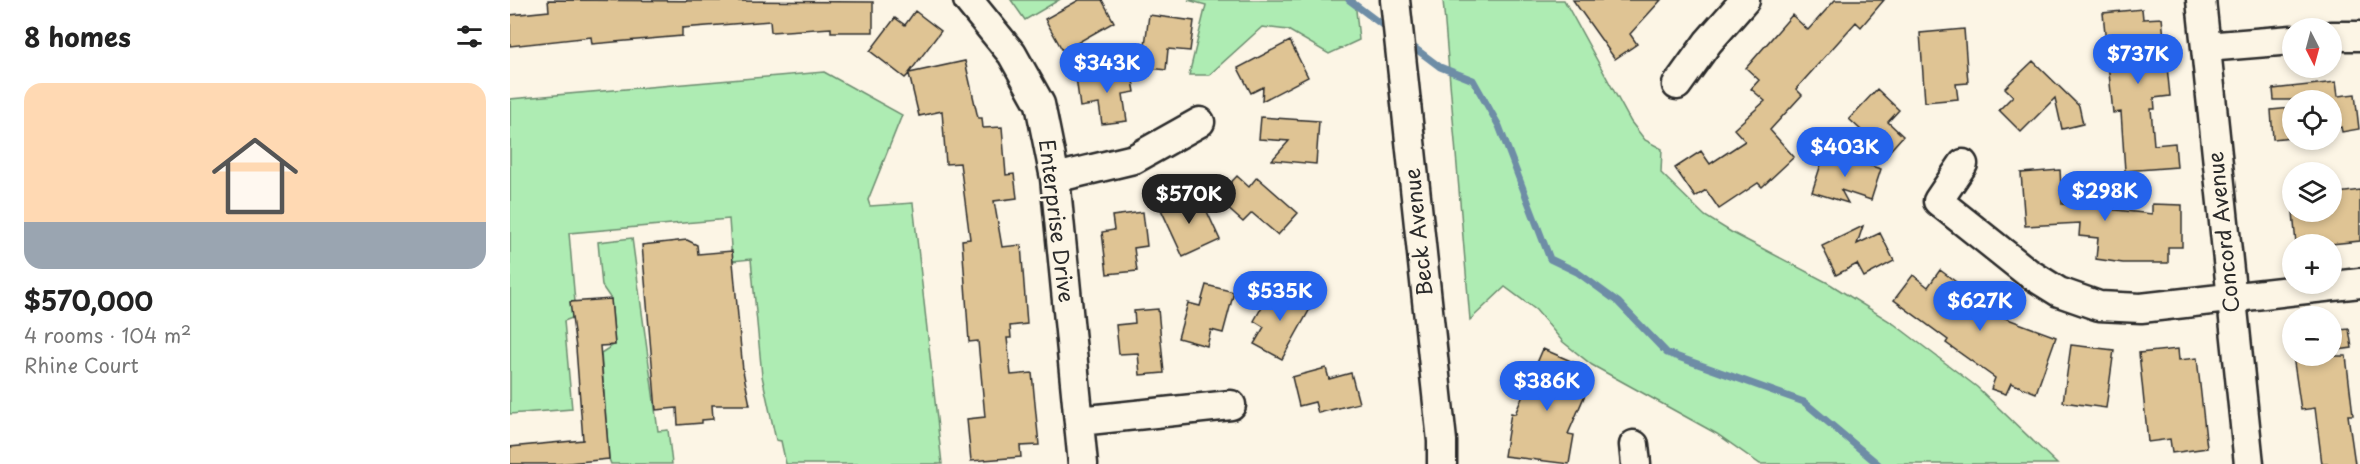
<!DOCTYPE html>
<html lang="en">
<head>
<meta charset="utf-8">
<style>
	body { margin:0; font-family:"Playpen Sans",sans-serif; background:#f2f2f2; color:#222; height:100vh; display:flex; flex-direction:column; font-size:22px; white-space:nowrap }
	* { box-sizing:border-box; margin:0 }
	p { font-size:20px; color:#767676 }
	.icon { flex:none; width:33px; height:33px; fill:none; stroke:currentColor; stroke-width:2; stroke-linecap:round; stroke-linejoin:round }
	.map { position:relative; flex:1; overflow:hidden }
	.panel { display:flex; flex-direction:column; background:#fff; width:510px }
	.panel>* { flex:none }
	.needle { width:39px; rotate:174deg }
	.controls { position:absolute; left:1772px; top:18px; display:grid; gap:12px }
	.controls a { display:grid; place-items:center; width:60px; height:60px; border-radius:50%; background:#fff; box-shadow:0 3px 9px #0003; font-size:30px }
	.price { position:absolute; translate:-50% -51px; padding:0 14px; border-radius:21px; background:#2563eb; color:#fff; font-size:20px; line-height:39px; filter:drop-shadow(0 2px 3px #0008) }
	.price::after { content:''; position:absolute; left:50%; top:36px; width:18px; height:14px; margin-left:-9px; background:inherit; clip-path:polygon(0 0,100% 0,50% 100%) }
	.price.on { background:#222; color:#fff }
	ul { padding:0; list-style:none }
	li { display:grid; align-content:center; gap:12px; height:318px; padding:0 24px }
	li+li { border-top:2px solid #e0e0e0 }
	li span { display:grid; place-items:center; height:186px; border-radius:18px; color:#555 }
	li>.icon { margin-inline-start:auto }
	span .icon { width:108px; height:108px; fill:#fffc; stroke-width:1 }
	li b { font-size:26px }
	h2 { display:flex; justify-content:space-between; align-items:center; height:72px; padding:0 24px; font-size:26px }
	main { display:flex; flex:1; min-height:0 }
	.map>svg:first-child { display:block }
</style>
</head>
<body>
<main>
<section class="panel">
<h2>8 homes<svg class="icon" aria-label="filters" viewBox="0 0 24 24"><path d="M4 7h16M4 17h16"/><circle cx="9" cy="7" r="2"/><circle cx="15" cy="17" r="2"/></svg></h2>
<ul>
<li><span style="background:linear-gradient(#ffd9b3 75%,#9aa5b1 0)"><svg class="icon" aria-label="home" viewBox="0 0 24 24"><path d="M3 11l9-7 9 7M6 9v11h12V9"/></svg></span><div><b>$570,000</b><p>4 rooms · 104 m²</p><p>Rhine Court</p></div></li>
</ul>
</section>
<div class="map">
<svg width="1850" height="464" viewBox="0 0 1850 464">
	<rect width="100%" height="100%" fill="#fcf5e5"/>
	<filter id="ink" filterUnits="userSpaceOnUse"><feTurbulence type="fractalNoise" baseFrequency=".0167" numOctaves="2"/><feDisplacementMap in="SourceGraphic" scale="12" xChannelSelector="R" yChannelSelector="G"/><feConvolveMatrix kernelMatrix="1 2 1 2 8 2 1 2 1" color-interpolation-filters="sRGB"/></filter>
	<g filter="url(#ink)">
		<!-- green -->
		<path fill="#aeecb3" stroke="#6c8c6f" stroke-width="1.5" d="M501,0H549L515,20Z
			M678,0H845L849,40L819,54L778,30L752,27L699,75H679L696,5Z
			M933,0H1054L1121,122L1135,140L1152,149L1151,173L1195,216L1221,232L1320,284L1384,324L1467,387L1547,464H1250L1207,434L1082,365L1053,342L1026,310L995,287L960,320Z
			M314,72L392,115L358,200L360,206L403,203L432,464H276L271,441L266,440L252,376L241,259L222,261L219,219L59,233L65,302H61L62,318L54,321L62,409L0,414V99Z
			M122,238L148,431L158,430L162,464H101L99,459L91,353L105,344L101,299L92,286L88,242Z"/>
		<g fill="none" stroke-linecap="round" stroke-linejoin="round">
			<!-- stream -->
			<path stroke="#6e8da6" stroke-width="7" d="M839,0L879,30
				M898,43L930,67L963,80L989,126L1040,259L1067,272L1108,302L1157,353L1294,402L1368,464"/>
		</g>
		<!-- building -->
		<path fill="#dfc494" stroke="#2b2b2b" stroke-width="1.5" d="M38,0L363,2V32H321V28L261,32L260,21L172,28V36L82,44L81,37L0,46V15L39,11Z
			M569,0H592L604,22L553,51L535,19Z
			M1063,0H1151L1120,34L1127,44L1105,59Z
			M1325,0H1374L1351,27L1346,22L1286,89L1292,95L1260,130L1284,157L1252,187L1248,183L1209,209L1196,190L1185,197L1165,168L1191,151L1200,164L1235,141L1224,129L1255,101L1241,89L1249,80L1236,68L1282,15L1298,30Z
			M1632,9L1633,19L1652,18L1660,96L1644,98L1645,109H1641L1644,145L1665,143L1667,167L1615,171L1611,112L1603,113L1593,13Z
			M405,11L431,31L399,73L455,61L468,118H472L473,128L492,127L496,175L504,174L507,198L484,201L492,247L511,245L517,324L500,326L501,338H497L501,375L522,373L529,445L510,446L511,457L461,461L457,419L475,417L468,341L459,342L452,240L460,239L450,163L436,164L432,111L409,116L399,74L395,78L360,51L385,18L395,25Z
			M639,15L684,21L680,51L658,49L656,70L632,67Z
			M1454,29L1458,83L1446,84L1448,99L1415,102L1410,33Z
			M780,41L798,77L752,101L753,87L741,93L728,68Z
			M1523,61L1569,106L1573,124L1552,129L1545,98L1511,132L1489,110L1503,96L1495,88Z
			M621,69L625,92L613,94L617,121L592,124L589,104L570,107L566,77Z
			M1826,82L1828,96L1845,94L1849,129L1832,132L1831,127L1821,128V100H1764L1763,89Z
			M1367,89L1389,110L1378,122L1393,136L1377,154L1339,119Z
			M1782,108V137L1763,139L1761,110Z
			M751,117L809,121L806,164L762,160L779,141L749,139Z
			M1315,152L1371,169L1361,200L1331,190L1338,203L1302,192Z
			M1550,170L1552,204L1642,214V204L1672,205V247H1658V263H1613L1586,259L1588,238L1569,236L1570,223L1515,226L1511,173Z
			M727,176L739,187L747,177L788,213L768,235L742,213L733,222L706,198Z
			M1850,190V241L1821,244H1786L1783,212H1821V194Z
			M677,192L685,209L694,205L710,240L673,257L649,205Z
			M633,212L637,246L624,248L627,271L597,274L592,232L604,230L602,216Z
			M1353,226L1347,244L1370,233L1384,261L1354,277L1347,264L1326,275L1312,246Z
			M177,240L187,245L188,254L222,251L233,371L240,405H202L203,419L192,420V423L168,425L167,408L146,410L132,245Z
			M1430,270L1469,299L1471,296L1491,310L1487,315L1546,337L1526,393L1501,383L1496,394L1481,389L1485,378L1436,343L1438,340L1384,300L1403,275L1418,287Z
			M696,285L724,292L713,333L701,330L697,346L668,338L678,303L690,306Z
			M763,287L801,307L772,359L744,344L754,327L744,321Z
			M101,299L105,345L90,346L99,459L48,464H0V447L73,440L66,348L60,302Z
			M648,309L654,373L630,375L628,353L609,354L606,325L625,323L624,311Z
			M1839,329L1842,348L1821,351V331Z
			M1561,345L1604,350L1596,408L1553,402Z
			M1033,349L1070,365L1065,376L1080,383L1058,434L1064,435L1059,464L994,456L1001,413L1005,414Z
			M1668,349L1669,360L1687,358L1697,448L1662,453L1660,439L1638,442L1629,353Z
			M1783,356H1836L1843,415H1838L1845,464H1812L1805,408L1791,410Z
			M816,368L819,379L841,373L849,403L808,413L805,402L789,406L782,377Z"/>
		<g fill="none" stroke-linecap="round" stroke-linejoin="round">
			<!-- minor casing -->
			<g stroke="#2b2b2b" stroke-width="33">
				<path id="minor" d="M458,0L502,54L530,104L545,178L573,464
					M885,0L932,441V464
					M1691,0L1739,464
					M1821,36H1850
					M1696,47L1782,40
					M1167,85L1198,42L1235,0
					M1453,164L1428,201L1517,272L1549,292L1589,306L1631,308L1850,283
					M545,178L624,159L690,122
					M569,421L721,405
					M1124,445L1126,464"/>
			</g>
			<!-- minor -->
			<use href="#minor" stroke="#fcf5e5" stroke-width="28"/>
		</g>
	</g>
	<g text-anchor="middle" stroke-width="5" stroke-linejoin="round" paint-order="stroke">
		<!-- street labels -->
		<g font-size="21" fill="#2b2b2b" stroke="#fcf5e5">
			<text transform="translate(546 221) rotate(83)" y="7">Enterprise Drive</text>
			<text transform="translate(909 232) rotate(-96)" y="7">Beck Avenue</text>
			<text transform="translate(1714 232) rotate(-96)" y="7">Concord Avenue</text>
		</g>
	</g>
</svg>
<div class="controls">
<a><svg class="needle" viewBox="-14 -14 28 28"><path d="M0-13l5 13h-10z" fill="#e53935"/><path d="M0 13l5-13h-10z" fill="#767676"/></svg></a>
<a><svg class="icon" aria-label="locate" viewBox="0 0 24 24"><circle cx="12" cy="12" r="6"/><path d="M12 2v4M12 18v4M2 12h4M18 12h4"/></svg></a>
<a><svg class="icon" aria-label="layers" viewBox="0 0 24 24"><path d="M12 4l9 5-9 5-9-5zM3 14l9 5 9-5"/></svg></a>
<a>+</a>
<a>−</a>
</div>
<b class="price" style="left:1628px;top:85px">$737K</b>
<b class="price" style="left:597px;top:94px">$343K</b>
<b class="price" style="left:1335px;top:178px">$403K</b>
<b class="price" style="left:1595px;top:222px">$298K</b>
<b class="price on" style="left:679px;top:225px">$570K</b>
<b class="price" style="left:770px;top:322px">$535K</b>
<b class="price" style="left:1470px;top:332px">$627K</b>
<b class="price" style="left:1037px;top:412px">$386K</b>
</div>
</main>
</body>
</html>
